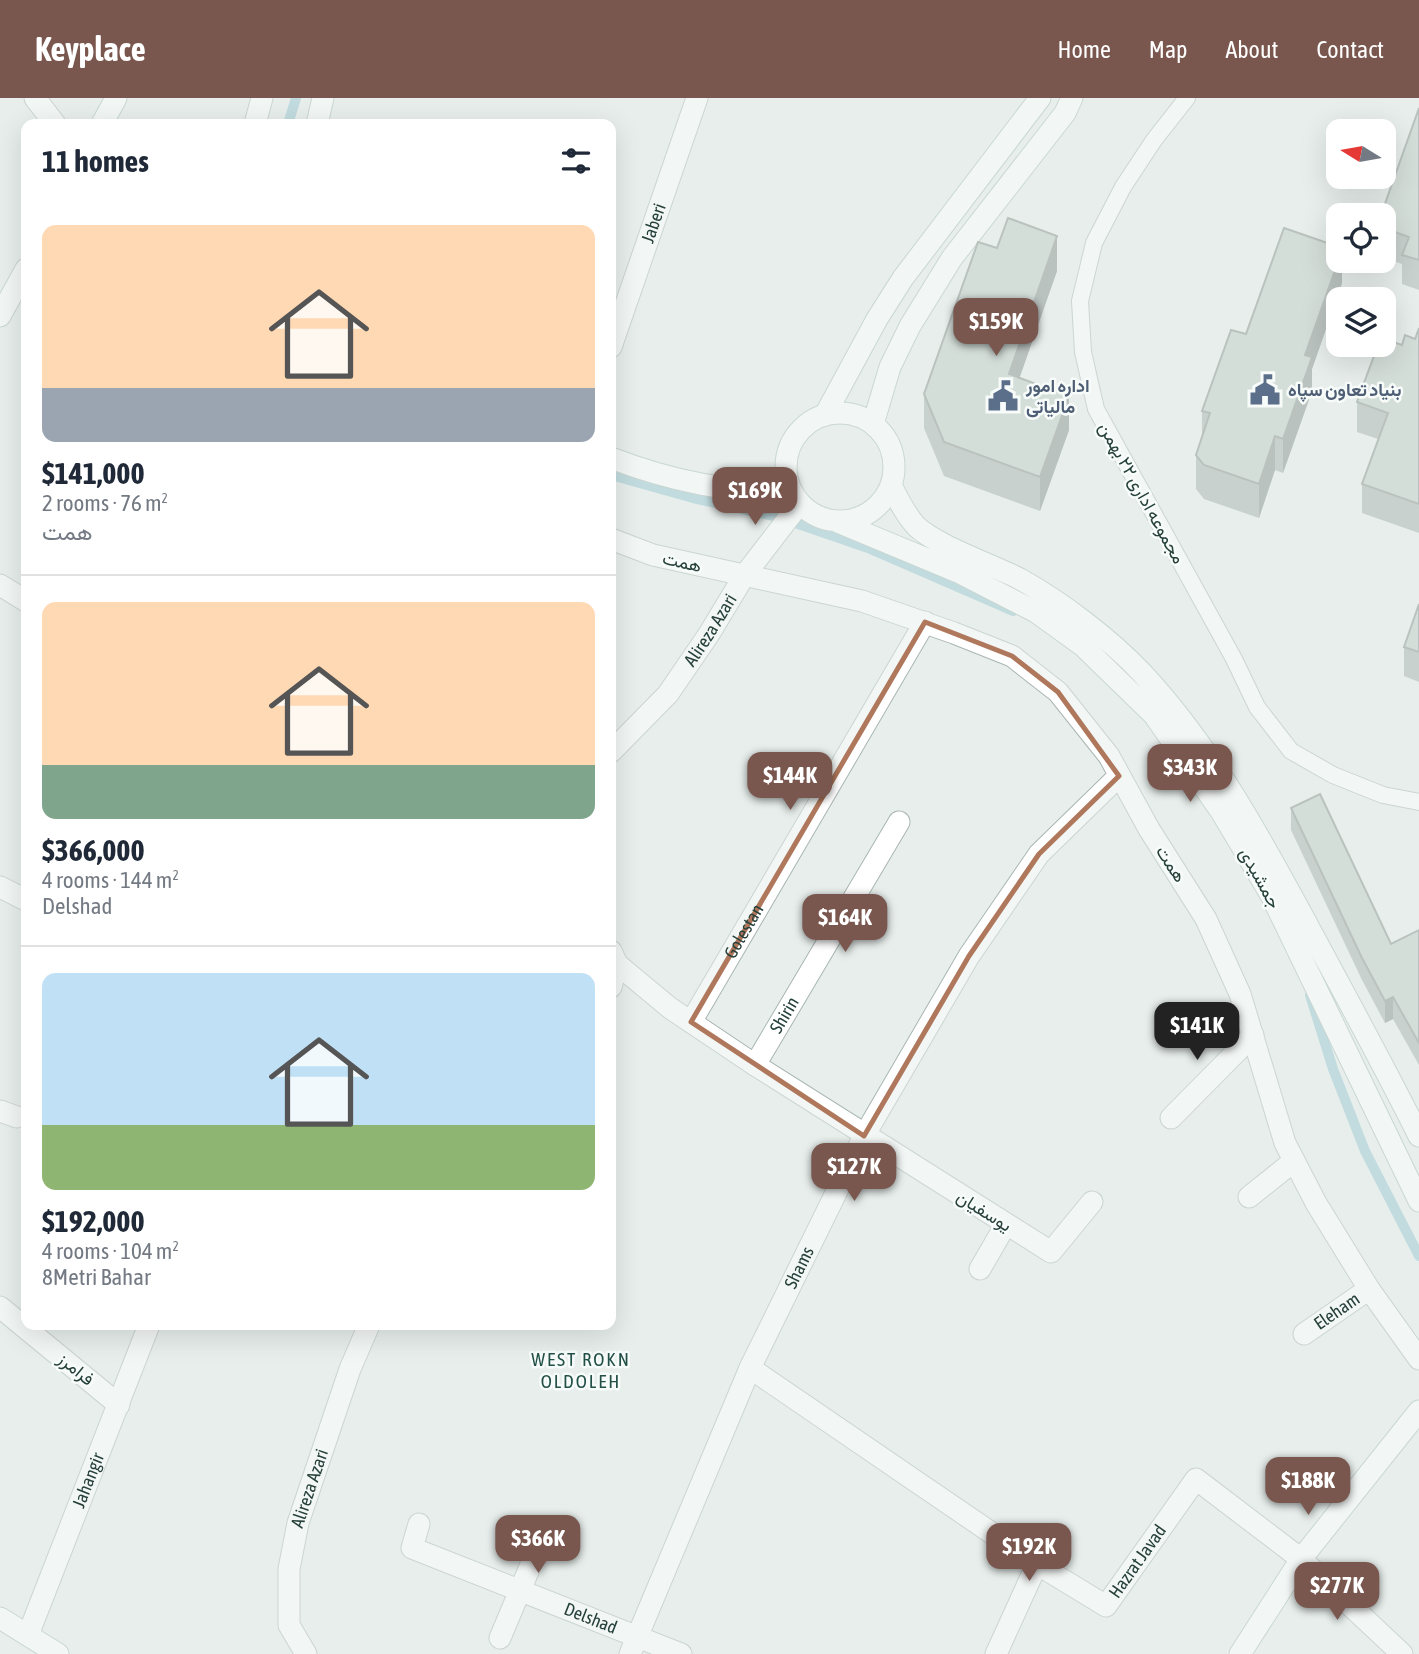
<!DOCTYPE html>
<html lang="en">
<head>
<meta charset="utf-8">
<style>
	body { margin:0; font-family:"Asap Condensed",Vazirmatn,sans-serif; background:#f6f6f7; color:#1f2937; height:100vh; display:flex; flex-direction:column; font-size:26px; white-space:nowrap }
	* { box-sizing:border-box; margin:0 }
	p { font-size:23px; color:#747a83 }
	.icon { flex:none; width:38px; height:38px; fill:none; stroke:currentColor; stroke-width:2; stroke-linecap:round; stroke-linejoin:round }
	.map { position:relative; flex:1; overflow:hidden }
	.side { position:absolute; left:21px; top:21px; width:595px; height:1211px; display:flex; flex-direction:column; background:#fff; border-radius:14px; box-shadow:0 7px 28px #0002 }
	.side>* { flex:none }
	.needle { width:46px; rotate:281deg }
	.controls { position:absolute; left:1326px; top:21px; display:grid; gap:14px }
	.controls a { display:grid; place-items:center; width:70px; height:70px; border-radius:14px; background:#fff; box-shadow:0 7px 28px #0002; font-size:35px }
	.price { position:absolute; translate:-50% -60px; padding:0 16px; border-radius:14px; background:#7a574e; color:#fff; font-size:23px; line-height:46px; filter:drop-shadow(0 2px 4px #0008) }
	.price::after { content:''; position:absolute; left:50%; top:42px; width:21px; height:16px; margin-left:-10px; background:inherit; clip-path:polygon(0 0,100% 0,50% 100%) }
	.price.active { background:#222; color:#fff }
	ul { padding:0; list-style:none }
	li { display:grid; align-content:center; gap:14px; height:371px; padding:0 21px }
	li+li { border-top:2px solid #e0e1e3 }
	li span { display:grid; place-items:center; height:217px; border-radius:14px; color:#555 }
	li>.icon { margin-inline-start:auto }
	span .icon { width:126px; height:126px; fill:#fffc; stroke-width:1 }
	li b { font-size:30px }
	h2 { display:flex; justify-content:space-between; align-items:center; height:84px; padding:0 21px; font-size:30px }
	header { display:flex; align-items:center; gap:42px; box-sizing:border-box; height:98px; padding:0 35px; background:#7a574e; color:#fff }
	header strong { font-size:33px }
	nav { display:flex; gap:38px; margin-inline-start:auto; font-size:24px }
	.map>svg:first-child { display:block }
</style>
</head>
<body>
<header>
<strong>Keyplace</strong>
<nav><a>Home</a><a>Map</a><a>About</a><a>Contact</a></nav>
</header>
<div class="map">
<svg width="1419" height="1556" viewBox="0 0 1419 1556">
	<rect width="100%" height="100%" fill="#e7eeeb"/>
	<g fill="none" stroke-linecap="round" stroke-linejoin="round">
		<!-- stream -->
		<path stroke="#93c3cf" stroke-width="10" d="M288,26L296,0
			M611,377L693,400L778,419L868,450L1013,513
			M1310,897L1333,971L1365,1053L1419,1158"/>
		<!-- lane casing -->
		<g stroke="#a9b6b2" stroke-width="18">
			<path id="lane" d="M1187,0L1154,42L1123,89L1094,145L1080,203L1083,254L1096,311L1234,561L1257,609L1291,653L1333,677L1383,697L1419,704"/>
		</g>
		<!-- street casing -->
		<g stroke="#a9b6b2" stroke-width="23">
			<g id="street">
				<path d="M35,0L55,26"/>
				<path d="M255,26L262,0"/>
				<path id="s1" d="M611,249L697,0"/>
				<path d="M611,441L653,457L862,503L954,535L1012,558L1058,594L1109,658L1149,731L1206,821L1240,896L1285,1045L1316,1105L1369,1191L1419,1261"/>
				<path d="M0,487L26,503"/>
				<path id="s2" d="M611,654L668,596L709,536L744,478L800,405"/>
				<path d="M0,789L26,802"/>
				<path d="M611,853L617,866L611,889"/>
				<path d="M617,866L670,910L755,967L1051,1154L1092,1104"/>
				<path id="s3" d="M691,924L925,524"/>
				<path id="s4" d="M755,967L899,724"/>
				<path d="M0,1013L17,1019"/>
				<path d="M1171,1020L1253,937"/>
				<path d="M1249,1099L1294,1063"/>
				<path d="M980,1171L1006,1126"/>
				<path d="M0,1209L119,1307"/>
				<path id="s5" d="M1304,1236L1369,1191"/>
				<path id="s6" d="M750,1270L1037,1466L1106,1508L1196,1381L1301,1461L1402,1556"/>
				<path id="s7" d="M419,1426L412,1450L681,1556"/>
				<path id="s8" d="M28,1537L149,1227"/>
				<path d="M500,1540L537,1452"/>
				<path id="s9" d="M306,1556L289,1527V1471L298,1425L350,1271L369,1227"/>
				<path id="s10" d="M630,1556L750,1270L864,1038L969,858L1039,756L1119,678"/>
				<path d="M996,1556L1037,1466"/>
			</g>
		</g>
		<!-- secondary casing -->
		<g stroke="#a5bab4" stroke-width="23">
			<path id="secondary" d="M102,26L116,0
				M317,26L323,0
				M0,218L26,171
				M786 369a54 54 0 1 1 108 0a54 54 0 1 1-108 0Z
				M825,317L877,221L903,180L1040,0
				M873,326L890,269L910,228L952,160L1065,15L1072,0
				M611,360C673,384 726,393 793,396
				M891,387C898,401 905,416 916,428C935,447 993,467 1020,481C1061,504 1109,540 1142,575C1214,652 1265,748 1315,841C1350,906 1386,972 1419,1038
				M838,424L958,474L1036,514L1083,548L1154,617L1222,715L1271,797L1419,1103
				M0,1520L58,1556
				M1240,1556L1301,1461L1419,1313"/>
		</g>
		<!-- lane -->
		<use href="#lane" stroke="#fff" stroke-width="16"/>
		<!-- street -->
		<use href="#street" stroke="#fff" stroke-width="21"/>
		<!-- secondary -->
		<use href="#secondary" stroke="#fff" stroke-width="21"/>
	</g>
	<!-- wall -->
	<path fill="#a2ada9" d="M1419,10V192L1402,186V166L1384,160V117Z
		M1342,163V185L1312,271V293L1283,375L1275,372L1259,420L1204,401L1196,391V357L1202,337V313Z
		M1057,173L1019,280L1069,332L1040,413L944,378L924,330V296Z
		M1419,230V435L1362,415V386L1378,341L1357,334V304L1402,247L1415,241Z
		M1419,506V584L1404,578V549Z
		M1291,710L1391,846L1419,832V967L1393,921L1385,925L1362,882L1291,732Z"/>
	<!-- shaded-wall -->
	<path fill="#848d89" d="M1057,138V173L1009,310V276Z
		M1339,163H1342V185L1312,271V293L1283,375V341L1305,257Z
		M1069,298V332L1040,413V379Z
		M1275,338V372L1259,420V386Z
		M1393,899V921L1385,925V903Z"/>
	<!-- building -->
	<path fill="#bcc9c4" stroke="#848d89" stroke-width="2" d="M1419,10V162L1402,157L1409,139L1384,130V117H1381Z
		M1008,120L1057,138L1009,276L1069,298L1040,379L944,344L924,296L978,144L997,150Z
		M1284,130L1339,149V161L1305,257L1312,259L1283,341L1275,338L1259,386L1204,367L1196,357L1210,315L1202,313L1231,232L1246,236Z
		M1419,230V406L1362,386L1388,315L1357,304L1378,247H1384V241L1402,247L1405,237L1415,241Z
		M1419,506V554L1404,549Z
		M1320,696L1391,846L1419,832V945L1393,899L1385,903L1362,860L1291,710Z"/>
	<!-- marked area -->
	<path d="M0 0H1419V1556H0ZM925,524L1012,558L1058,594L1119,678L1039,756L969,858L864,1038L691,924Z" fill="#e7eeeb" fill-opacity=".55" fill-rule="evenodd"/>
	<path fill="none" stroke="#af775b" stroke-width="5" stroke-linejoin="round" d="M925,524L1012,558L1058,594L1119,678L1039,756L969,858L864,1038L691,924Z"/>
	<!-- icons -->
	<defs>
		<g id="civic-bare" transform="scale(2.415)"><path d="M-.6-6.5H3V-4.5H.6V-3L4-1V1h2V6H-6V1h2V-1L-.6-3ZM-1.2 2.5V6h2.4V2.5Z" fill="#5c6f8a" stroke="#f7fbf9" stroke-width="2.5" paint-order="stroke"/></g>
	</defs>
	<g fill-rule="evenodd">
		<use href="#civic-bare" x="1265" y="292"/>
		<use href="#civic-bare" x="1003" y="298"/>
	</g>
	<g text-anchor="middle" stroke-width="5" stroke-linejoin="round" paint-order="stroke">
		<!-- street labels -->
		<g font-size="18" fill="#26403a" stroke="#f7fbf9">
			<text dy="6" stroke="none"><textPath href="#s1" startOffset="131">Jaberi</textPath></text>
			<text transform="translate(1142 395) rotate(61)" y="6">مجموعه اداری ۲۲ بهمن</text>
			<text transform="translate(682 464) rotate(13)" y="6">همت</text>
			<text dy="6" stroke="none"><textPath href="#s2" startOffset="158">Alireza Azari</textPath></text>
			<text transform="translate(1171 766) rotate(57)" y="6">همت</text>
			<text transform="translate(1260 780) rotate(61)" y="6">جمشیدی</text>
			<text dy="6" stroke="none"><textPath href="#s3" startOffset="105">Golestan</textPath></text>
			<text dy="6" stroke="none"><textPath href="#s4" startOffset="58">Shirin</textPath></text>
			<text transform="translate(984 1113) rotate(32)" y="6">یوسفیان</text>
			<text dy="6" stroke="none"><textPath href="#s10" startOffset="422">Shams</textPath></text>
			<text dy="6" stroke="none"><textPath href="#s5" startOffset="40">Eleham</textPath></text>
			<text transform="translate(76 1271) rotate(39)" y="6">فرامرز</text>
			<text dy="6" stroke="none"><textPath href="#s8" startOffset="166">Jahangir</textPath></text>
			<text dy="6" stroke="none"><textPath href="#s9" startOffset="173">Alireza Azari</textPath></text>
			<text dy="6" stroke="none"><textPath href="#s6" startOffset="483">Hazrat Javad</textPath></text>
			<text dy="6" stroke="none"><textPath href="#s7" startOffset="217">Delshad</textPath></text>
		</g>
		<!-- service labels -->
		<g font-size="18" font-weight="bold" fill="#4e5e75" stroke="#f7fbf9" text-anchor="start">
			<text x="1026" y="294">اداره امور<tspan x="1026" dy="21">مالیاتی</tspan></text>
			<text x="1288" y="298">بنیاد تعاون سپاه</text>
		</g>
		<!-- neighbourhood labels -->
		<g font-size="19" letter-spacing="2" fill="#235148" stroke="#f7fbf9">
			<text x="581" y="1268">WEST ROKN<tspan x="581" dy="22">OLDOLEH</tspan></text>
		</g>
	</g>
</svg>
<div class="controls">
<a><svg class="needle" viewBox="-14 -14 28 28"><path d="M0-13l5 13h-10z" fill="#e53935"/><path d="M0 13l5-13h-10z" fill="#747a83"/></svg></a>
<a><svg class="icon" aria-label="locate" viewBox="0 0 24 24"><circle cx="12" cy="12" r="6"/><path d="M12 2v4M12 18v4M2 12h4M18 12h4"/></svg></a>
<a><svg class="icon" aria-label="layers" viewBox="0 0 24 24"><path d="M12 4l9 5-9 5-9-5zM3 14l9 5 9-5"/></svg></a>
</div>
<b class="price" style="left:996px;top:260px">$159K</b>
<b class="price" style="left:755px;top:429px">$169K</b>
<b class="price" style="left:1190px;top:706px">$343K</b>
<b class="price" style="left:790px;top:714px">$144K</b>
<b class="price" style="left:845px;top:856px">$164K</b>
<b class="price active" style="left:1197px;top:964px">$141K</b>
<b class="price" style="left:854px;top:1105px">$127K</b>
<b class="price" style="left:1308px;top:1419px">$188K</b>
<b class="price" style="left:538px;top:1477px">$366K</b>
<b class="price" style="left:1029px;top:1485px">$192K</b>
<b class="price" style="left:1337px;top:1524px">$277K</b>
<section class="side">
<h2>11 homes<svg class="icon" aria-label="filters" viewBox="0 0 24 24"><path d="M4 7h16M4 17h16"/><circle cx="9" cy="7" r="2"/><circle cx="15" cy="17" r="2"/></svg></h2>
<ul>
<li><span style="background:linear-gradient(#ffd9b3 75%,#9aa5b1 0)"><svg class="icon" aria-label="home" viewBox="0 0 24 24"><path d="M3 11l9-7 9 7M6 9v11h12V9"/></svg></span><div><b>$141,000</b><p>2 rooms · 76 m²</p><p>همت</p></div></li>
<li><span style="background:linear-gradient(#ffd9b3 75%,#7fa58c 0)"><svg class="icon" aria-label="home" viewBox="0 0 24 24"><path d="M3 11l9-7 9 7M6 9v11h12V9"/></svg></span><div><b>$366,000</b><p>4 rooms · 144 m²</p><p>Delshad</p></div></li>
<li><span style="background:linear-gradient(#bfe0f5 70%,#8fb573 0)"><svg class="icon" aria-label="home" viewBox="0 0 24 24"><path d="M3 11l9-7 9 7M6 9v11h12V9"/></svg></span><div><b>$192,000</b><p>4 rooms · 104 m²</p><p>8Metri Bahar</p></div></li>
</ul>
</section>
</div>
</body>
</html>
